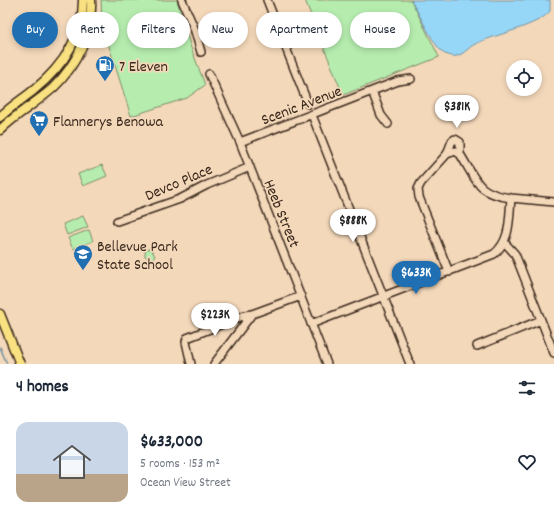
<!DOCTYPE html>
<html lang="en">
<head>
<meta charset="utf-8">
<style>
	body { margin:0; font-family:Dekko,sans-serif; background:#f2f2f3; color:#1f2937; height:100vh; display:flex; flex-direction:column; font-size:15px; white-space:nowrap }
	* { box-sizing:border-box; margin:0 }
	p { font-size:13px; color:#747a83 }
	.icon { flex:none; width:22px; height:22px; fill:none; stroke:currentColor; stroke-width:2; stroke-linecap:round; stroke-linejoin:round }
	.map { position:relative; height:364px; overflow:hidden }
	.side { display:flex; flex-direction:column; background:#fff; flex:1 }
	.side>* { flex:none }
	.guide { position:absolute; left:12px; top:12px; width:530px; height:36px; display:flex; gap:8px }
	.buttons { position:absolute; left:506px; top:60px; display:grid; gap:8px }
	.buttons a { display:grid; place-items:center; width:36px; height:36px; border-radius:50%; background:#fff; box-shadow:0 2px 6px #0003; font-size:20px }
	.price { position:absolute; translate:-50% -34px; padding:0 9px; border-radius:14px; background:#fff; color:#222; font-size:13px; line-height:26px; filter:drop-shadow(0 1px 2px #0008) }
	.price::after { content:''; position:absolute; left:50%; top:24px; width:12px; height:9px; margin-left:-6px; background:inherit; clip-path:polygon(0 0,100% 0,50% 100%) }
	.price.active { background:#1f6fb2; color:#fff }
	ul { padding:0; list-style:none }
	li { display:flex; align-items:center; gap:12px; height:100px; padding:0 16px }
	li+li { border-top:1px solid #e0e1e3 }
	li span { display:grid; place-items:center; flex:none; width:112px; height:80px; border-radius:12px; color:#555 }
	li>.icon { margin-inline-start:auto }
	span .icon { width:48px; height:48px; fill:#fffc; stroke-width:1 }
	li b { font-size:17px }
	h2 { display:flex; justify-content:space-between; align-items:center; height:48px; padding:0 16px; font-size:17px }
	.tag { padding:0 14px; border-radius:18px; background:#fff; box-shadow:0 2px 6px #0003; font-size:14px; line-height:36px }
	.tag.active { background:#1f6fb2; color:#fff }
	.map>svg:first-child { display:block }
</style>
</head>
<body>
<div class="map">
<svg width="554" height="364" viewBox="0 0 554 364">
	<rect width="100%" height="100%" fill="#f4d8ba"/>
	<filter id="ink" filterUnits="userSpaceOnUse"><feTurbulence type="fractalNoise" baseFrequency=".025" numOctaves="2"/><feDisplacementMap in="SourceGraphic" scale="8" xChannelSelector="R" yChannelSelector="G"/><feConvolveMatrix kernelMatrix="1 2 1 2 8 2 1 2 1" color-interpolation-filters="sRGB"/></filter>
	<g filter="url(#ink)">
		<!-- green -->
		<path fill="#b6edaf" stroke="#788c66" d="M101,0H177L190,45L205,85L187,98L131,116L102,24Z
			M305,0H411L439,57L343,95Z
			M102,165L107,176L83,186L78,174Z
			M83,216L88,227L67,235L63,224Z
			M89,230L93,241L73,249L68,238Z
			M148,249H151L155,256L151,261L145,256V251Z"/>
		<!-- water -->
		<path fill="#96d7f8" stroke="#7292a1" d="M411,0H550V11C539,26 493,35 475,44C469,47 464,54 457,56C453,57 449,55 445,54C435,49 418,11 411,0Z"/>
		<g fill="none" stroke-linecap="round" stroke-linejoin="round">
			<!-- stream -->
			<path stroke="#7292a1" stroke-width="1.5" d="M0,347L7,364"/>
			<!-- minor casing -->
			<g stroke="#3b2a1e" stroke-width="10">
				<path id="minor" d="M182,0L194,28L201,52
					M267,0L308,104
					M209,74L240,142L327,364
					M372,91L381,115L388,124
					M312,115L410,364
					M240,142L398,81L411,79
					M447,154L452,141L455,139L460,142V154
					M117,221L180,199L207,185L250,167
					M505,243L515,254L554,353
					M449,272L419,197L418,189L421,183L447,154L455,151L460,154C477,181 476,193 511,198
					M311,324L494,254C511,240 509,219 511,198L554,202
					M477,346L541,320
					M191,364L186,342L187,338L245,315L252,314
					M214,364L252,314L301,296"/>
			</g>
			<!-- major casing -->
			<g stroke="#3b2a1e" stroke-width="11">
				<path id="major" d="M0,117C10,107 23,99 34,90C62,67 83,38 83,0
					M0,130C16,114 36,103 53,88C76,66 93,32 91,0
					M0,314L20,364"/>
			</g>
			<!-- minor -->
			<use href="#minor" stroke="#f4d8ba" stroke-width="7"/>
			<!-- major -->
			<use href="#major" stroke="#f9e181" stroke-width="8"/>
		</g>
	</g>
	<!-- icons -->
	<defs>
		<g id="fuel-pin" transform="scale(1)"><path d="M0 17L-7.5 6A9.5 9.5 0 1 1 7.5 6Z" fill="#1f6fb2" stroke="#f4d8ba"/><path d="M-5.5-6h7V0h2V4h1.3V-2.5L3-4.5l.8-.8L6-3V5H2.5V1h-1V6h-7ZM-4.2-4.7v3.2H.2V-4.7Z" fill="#fff"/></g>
		<g id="supermarket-pin" transform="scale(1)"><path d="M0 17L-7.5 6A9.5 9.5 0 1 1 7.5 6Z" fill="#1f6fb2" stroke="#f4d8ba"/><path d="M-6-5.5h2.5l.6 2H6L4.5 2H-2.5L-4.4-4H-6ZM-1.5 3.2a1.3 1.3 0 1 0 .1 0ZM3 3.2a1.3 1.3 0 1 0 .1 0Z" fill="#fff"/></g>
		<g id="school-pin" transform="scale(1)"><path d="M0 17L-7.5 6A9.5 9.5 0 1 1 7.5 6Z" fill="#1f6fb2" stroke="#f4d8ba"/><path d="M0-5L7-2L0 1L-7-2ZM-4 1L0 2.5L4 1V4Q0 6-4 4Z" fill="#fff"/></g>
	</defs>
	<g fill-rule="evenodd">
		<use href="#fuel-pin" x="105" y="65"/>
		<use href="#supermarket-pin" x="39" y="120"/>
		<use href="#school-pin" x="83" y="254"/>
	</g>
	<g text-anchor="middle" stroke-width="3.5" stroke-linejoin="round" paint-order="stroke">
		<!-- poi labels -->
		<g font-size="16" fill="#3b2a1e" stroke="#f4d8ba" text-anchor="start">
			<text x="119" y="71">7 Eleven</text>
			<text x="53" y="126">Flannerys Benowa</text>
			<text x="97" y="251">Bellevue Park<tspan x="97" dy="18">State School</tspan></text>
		</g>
		<!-- street labels -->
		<g font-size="16" fill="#3b2a1e" stroke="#f4d8ba">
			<text transform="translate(301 104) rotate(-21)" y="6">Scenic Avenue</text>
			<text transform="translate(178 181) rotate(-23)" y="6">Devco Place</text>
			<text transform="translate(283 213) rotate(68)" y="6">Heeb Street</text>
		</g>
	</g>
</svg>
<div class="buttons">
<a><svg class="icon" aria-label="locate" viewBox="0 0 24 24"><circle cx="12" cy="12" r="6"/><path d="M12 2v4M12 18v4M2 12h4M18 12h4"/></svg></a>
</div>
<b class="price" style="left:457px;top:129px">$381K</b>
<b class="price" style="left:353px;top:243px">$888K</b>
<b class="price active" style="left:416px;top:295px">$633K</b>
<b class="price" style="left:215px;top:337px">$223K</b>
<div class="guide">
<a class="tag active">Buy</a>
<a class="tag">Rent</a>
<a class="tag">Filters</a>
<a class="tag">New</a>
<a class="tag">Apartment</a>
<a class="tag">House</a>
</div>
</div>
<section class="side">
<h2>4 homes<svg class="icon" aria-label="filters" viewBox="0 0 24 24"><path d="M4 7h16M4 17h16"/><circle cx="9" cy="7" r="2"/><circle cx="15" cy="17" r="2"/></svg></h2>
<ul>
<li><span style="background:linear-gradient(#c9d6e8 65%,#b9a48a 0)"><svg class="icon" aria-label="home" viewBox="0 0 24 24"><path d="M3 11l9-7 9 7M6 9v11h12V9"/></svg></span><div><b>$633,000</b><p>5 rooms · 153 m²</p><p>Ocean View Street</p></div><svg class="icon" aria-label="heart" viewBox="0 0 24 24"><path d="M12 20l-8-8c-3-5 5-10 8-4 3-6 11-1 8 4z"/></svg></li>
</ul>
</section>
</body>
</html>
